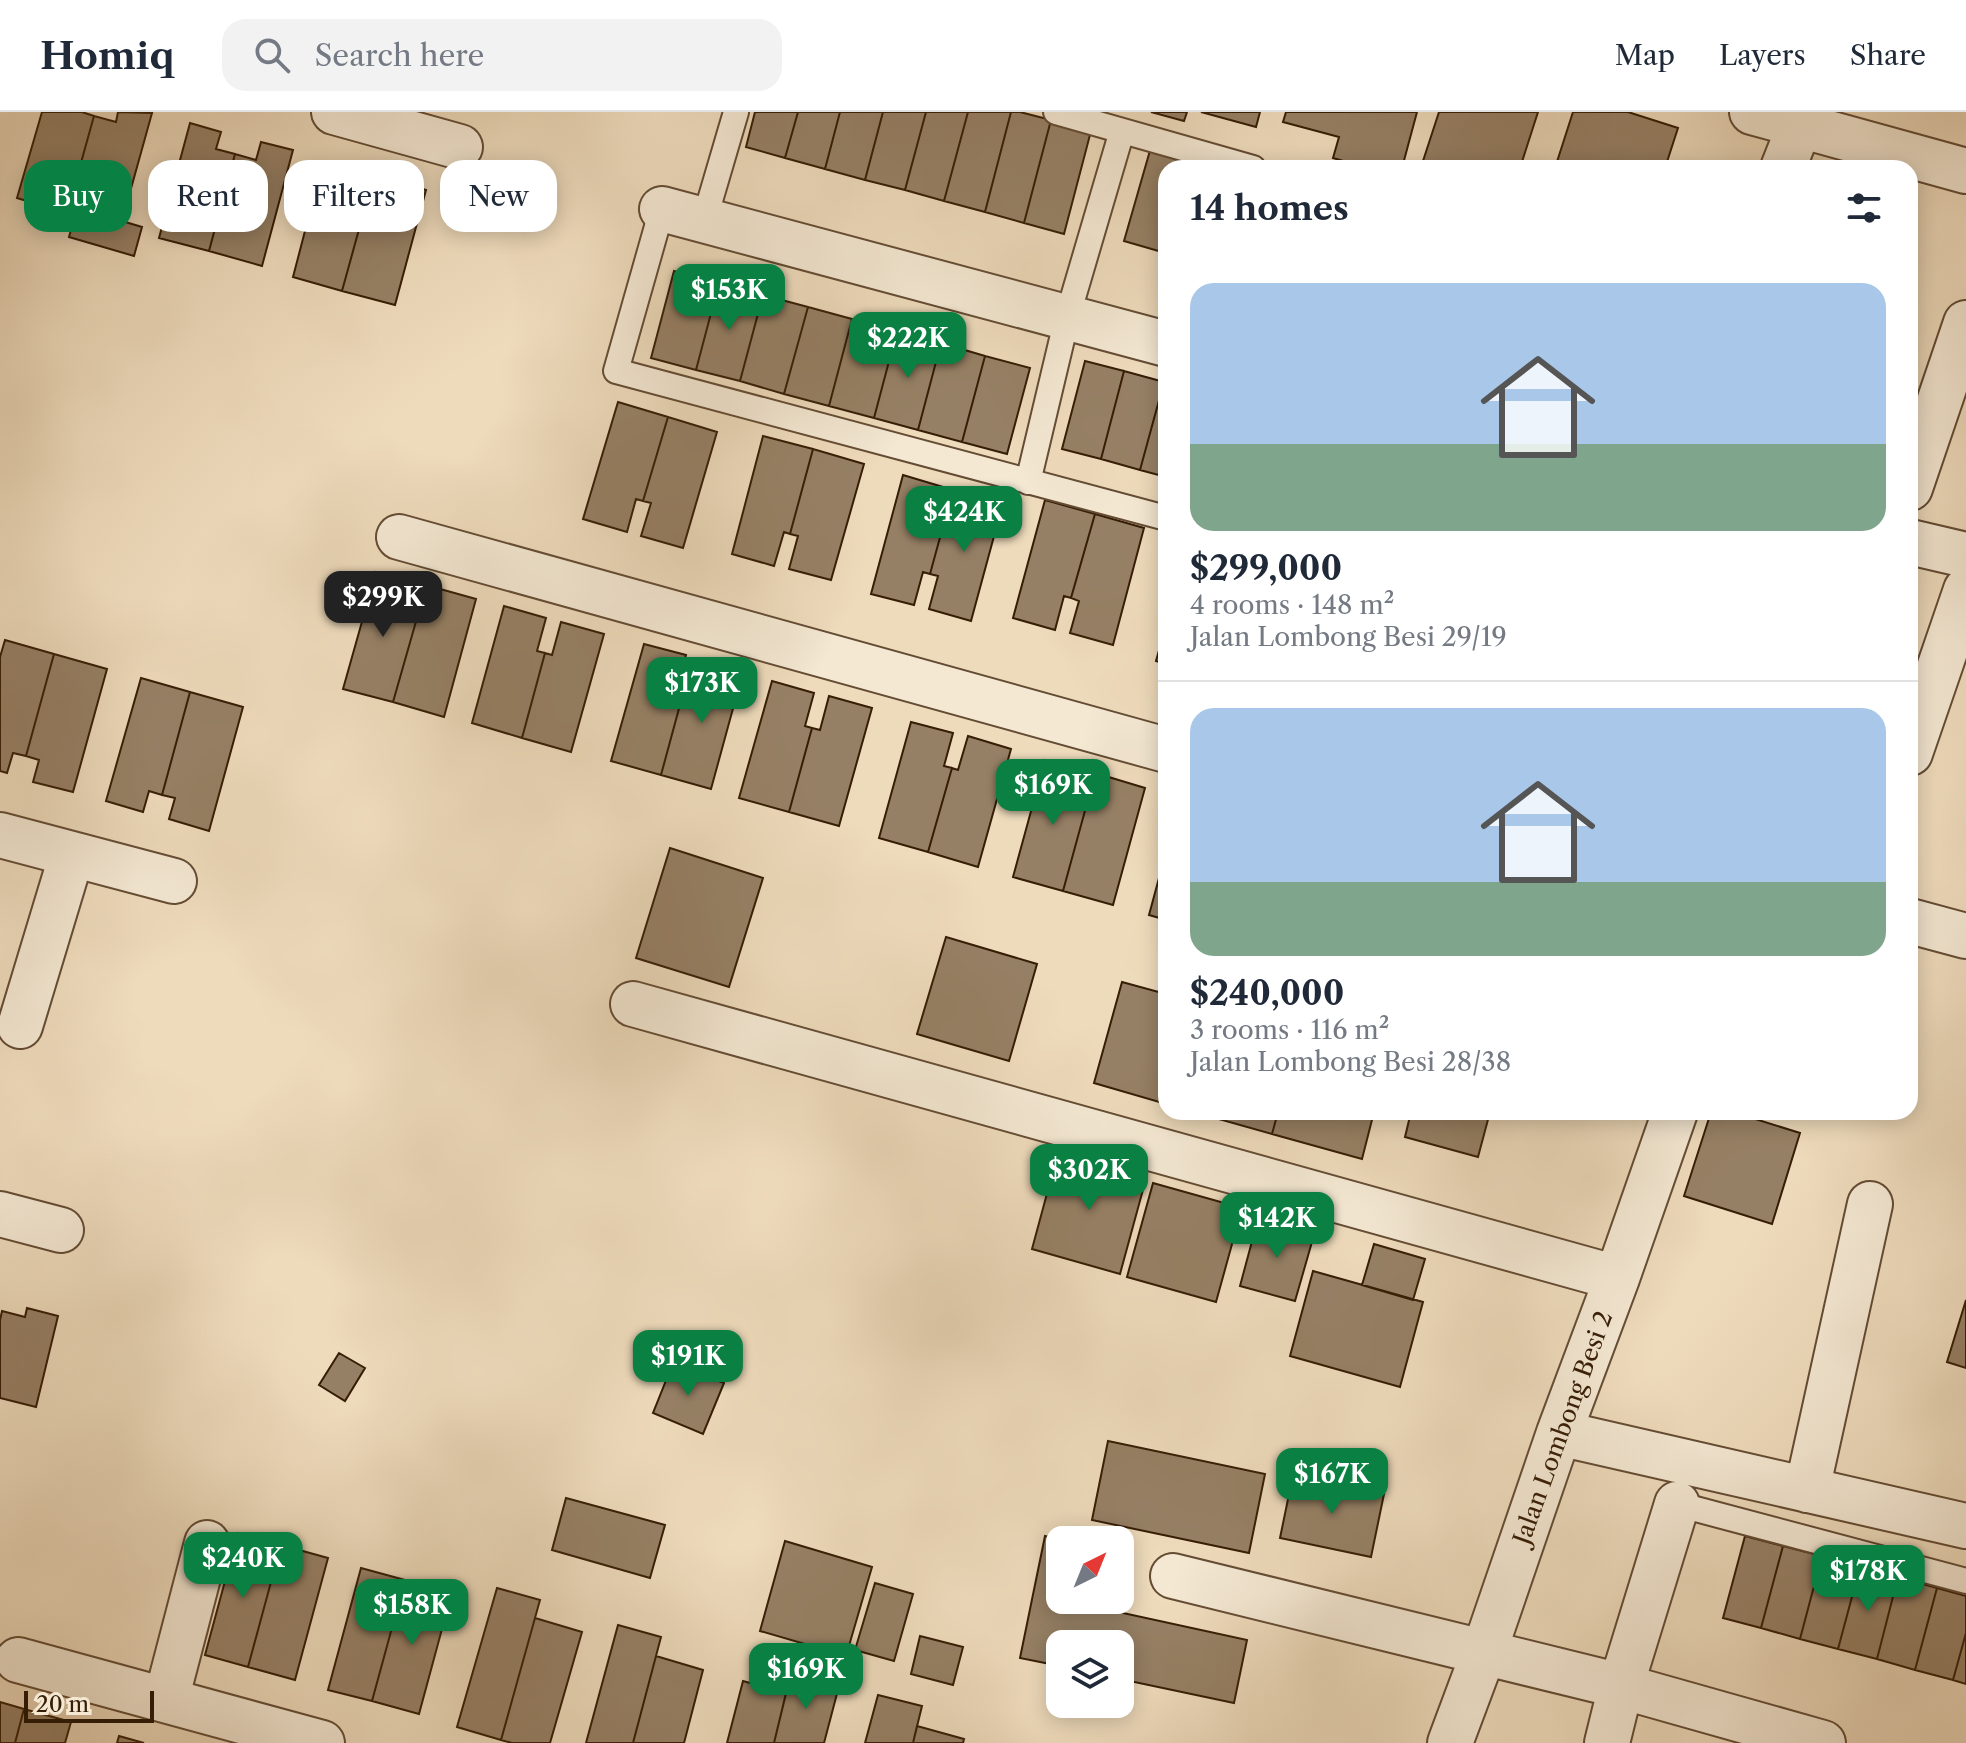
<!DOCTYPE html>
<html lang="en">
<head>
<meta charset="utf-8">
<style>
	body { margin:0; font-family:"Libre Caslon Text",serif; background:#f2f2f3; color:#1f2937; height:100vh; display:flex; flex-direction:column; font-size:30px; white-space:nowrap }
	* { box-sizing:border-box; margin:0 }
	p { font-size:26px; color:#747a83 }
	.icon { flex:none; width:44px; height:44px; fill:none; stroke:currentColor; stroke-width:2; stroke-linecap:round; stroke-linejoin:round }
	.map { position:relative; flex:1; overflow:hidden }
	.drawer { position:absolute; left:1158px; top:48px; width:760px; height:960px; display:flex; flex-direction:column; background:#fff; border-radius:24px; box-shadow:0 4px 20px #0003 }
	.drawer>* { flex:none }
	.hud { position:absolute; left:24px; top:48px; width:760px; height:72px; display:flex; gap:16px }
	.needle { width:52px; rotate:43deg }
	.buttons { position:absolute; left:1046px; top:1414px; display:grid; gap:16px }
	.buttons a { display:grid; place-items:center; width:88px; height:88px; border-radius:16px; background:#fff; box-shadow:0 4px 20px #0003; font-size:40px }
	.scale { position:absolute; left:24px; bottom:20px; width:130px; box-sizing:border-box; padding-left:8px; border:4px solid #361d06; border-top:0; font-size:22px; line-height:28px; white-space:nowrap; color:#361d06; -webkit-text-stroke:6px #f4e8d3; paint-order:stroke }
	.price { position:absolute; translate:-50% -68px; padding:0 18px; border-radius:16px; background:#0b8043; color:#fff; font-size:26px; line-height:52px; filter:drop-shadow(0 2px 4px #0008) }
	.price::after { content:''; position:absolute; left:50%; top:48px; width:24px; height:18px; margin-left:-12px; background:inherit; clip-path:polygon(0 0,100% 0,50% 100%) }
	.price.on { background:#222; color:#fff }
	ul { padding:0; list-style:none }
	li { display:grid; align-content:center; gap:16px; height:424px; padding:0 32px }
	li+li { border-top:2px solid #e0e1e3 }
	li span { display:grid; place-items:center; height:248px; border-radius:24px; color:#555 }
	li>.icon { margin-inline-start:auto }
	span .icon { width:144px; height:144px; fill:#fffc; stroke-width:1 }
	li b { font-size:34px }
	h2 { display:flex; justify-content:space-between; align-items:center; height:96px; padding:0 32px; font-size:34px }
	.pill { padding:0 28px; border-radius:24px; background:#fff; box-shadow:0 4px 20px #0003; font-size:28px; line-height:72px }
	.pill.on { background:#0b8043; color:#fff }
	header { display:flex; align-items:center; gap:48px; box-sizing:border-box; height:112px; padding:0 40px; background:#fff; border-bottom:2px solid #e0e1e3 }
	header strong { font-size:38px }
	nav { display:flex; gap:44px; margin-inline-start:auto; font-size:28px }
	.search { width:560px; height:72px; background:#f2f2f3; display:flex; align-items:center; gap:20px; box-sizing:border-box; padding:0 28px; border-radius:24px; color:#747a83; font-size:30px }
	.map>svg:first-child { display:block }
</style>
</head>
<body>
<header>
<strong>Homiq</strong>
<div class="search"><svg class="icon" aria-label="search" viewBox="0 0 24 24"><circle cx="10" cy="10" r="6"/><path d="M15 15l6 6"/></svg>Search here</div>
<nav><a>Map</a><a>Layers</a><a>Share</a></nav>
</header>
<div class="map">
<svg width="1966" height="1631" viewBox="0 0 1966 1631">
	<rect width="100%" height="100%" fill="#eedbbc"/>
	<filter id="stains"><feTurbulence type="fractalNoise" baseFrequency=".0025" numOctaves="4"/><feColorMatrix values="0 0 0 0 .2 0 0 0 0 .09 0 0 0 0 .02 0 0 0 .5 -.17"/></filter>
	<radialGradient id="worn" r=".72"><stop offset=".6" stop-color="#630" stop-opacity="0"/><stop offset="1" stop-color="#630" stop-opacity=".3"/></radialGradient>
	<!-- building -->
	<path fill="#968065" stroke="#361d06" stroke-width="2" d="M42,0H82L94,4L67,101L17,86Z
		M118,0L152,1L122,109L142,115L134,144L69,125L75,103L67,101L94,4L116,10Z
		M755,0H798L785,46L746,35Z
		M798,0H840L825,57L785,46Z
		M840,0H883L865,68L825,57Z
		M883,0H926L905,78L865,68Z
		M926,0H968L944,89L905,78Z
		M968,0H1011L985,100L944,89Z
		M1011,0H1020L1051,8L1024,111L985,100Z
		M1151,0H1187L1184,9Z
		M1201,0H1260L1256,15Z
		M1286,0H1417L1402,56H1367L1333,46L1339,25L1283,10Z
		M1439,0H1538L1520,56H1444L1423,49Z
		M1573,0H1628L1678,16L1665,56H1555Z
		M1051,8L1091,19L1064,122L1024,111Z
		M190,11L221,20L216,37L235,42L209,139L159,126Z
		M261,30L293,38L262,154L209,139L235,42L256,48Z
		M1151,35L1190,46L1187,56H1166V127L1162,140L1124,129Z
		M1190,46L1224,56H1187Z
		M323,50L355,59L350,76L369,81L342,179L293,165Z
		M395,69L426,78L395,193L342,179L369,81L390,87Z
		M674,159L719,171L696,258L651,246Z
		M719,171L763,183L740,269L696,258Z
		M763,183L808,195L784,282L740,269Z
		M808,195L852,207L829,294L784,282Z
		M852,207L897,219L874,306L829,294Z
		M897,219L941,231L918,318L874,306Z
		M941,231L985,244L962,330L918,318Z
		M985,244L1030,256L1007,342L962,330Z
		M1085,249L1124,259L1101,347L1062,337Z
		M1124,259L1164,270L1140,358L1101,347Z
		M1164,270L1166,271V365L1140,358Z
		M618,290L668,305L643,389L636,387L627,420L583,407Z
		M668,305L717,320L683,436L641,424L651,391L643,389Z
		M763,324L813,337L790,422L784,420L774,454L732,442Z
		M813,337L864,352L831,468L789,457L798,424L790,422Z
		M903,363L953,378L930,462L923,460L914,493L871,482Z
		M953,378L1003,391L971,509L929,497L938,464L930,462Z
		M1045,388L1095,402L1071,486L1064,484L1055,518L1013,506Z
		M1095,402L1144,416L1113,533L1070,521L1079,489L1071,486Z
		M376,460L418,471L409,504L417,506L393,590L343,577Z
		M433,475L476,487L444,605L393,590L417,506L423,508Z
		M504,494L546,506L537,539L545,541L522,626L472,611Z
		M561,510L604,522L571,640L522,626L545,541L552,543Z
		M1166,513V552L1156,549Z
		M5,528L54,542L26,644L13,641L7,661L0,659V545Z
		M644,532L686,543L676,576L684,578L661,663L611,649Z
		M54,542L107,557L73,680L33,670L39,648L26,644Z
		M700,547L743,560L711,677L661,663L684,578L691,580Z
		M141,566L190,580L162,683L149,679L143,700L106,689Z
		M772,569L814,581L805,614L812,616L789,700L739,686Z
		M190,580L243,595L209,719L169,707L175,686L162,683Z
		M829,584L872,596L839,714L789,700L812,616L820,618Z
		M911,610L953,621L944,654L952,656L928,740L879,726Z
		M968,624L1011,637L978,755L928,740L952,656L958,658Z
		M1045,648L1087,660L1079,693L1086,695L1063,779L1013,765Z
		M1102,663L1145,676L1113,793L1063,779L1086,695L1093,697Z
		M670,736L763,766L729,875L636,846Z
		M1166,740V808L1149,803Z
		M946,825L1037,852L1009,949L917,922Z
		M1122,870L1166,882V992L1094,971Z
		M1194,1000H1278L1272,1022Z
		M1278,1000H1374L1362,1047L1272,1022Z
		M1411,1000H1490L1478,1045L1405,1025Z
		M1711,1000H1733L1800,1021L1772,1112L1684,1084Z
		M1059,1037L1147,1063L1120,1162L1032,1137Z
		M1153,1071L1242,1096L1216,1190L1127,1165Z
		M1258,1107L1314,1123L1295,1189L1240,1174Z
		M1374,1132L1425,1147L1413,1188L1362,1173Z
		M1313,1159L1423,1190L1400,1275L1290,1244Z
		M1966,1188V1256L1947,1250Z
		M27,1196L58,1204L36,1295L0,1286V1208L2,1199L25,1205Z
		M339,1241L365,1256L345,1289L319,1273Z
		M673,1251L724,1271L703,1322L653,1301Z
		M1108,1329L1265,1362L1249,1441L1092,1408Z
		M1293,1363L1384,1382L1371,1445L1280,1426Z
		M566,1386L665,1413L650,1466L552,1438Z
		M238,1421L281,1433L248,1555L205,1543Z
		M1045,1424L1065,1428H1060V1488H1101L1100,1496L1247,1528L1234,1591L1120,1567V1532H1060V1554L1020,1546Z
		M1745,1424L1783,1434L1761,1516L1723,1506Z
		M785,1429L872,1455L846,1544L760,1519Z
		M281,1433L328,1446L295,1568L248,1555Z
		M1783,1434L1822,1444L1800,1527L1761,1516Z
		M1822,1444L1860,1455L1838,1537L1800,1527Z
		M1860,1455L1898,1465L1877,1547L1838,1537Z
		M361,1456L405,1468L372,1589L328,1578Z
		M1898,1465L1937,1476L1915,1558L1877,1547Z
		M405,1468L452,1480L419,1602L372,1589Z
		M875,1471L913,1482L894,1549L855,1538Z
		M497,1476L540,1488L501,1628L457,1615Z
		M1937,1476L1966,1484V1521L1953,1568L1915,1558Z
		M535,1506L582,1520L550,1631H512L501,1628Z
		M618,1513L661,1525L656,1544L633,1631H586Z
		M1966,1521V1572L1953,1568Z
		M920,1524L963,1535L953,1573L911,1562Z
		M656,1544L703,1558L684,1631H633Z
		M791,1561L839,1574L824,1631H774Z
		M743,1569L786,1581L774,1631H727Z
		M878,1583L922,1594L913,1631H865Z
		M0,1590L24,1597L15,1631H0Z
		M24,1597L71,1610L65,1631H15Z
		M917,1614L964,1627L963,1631H913Z
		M119,1624L144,1631H117Z"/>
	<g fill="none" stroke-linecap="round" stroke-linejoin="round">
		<!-- service casing -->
		<g stroke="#644c34" stroke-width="28">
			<path id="service" d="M1056,0L1253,56
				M662,97L616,259L1166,406
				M704,109L736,0
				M1028,370L1067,206L1122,19
				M1677,1392L1966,1469"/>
		</g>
		<!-- minor casing -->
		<g stroke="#644c34" stroke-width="48">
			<path id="minor" d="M334,0L460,35
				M1752,0L1966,59
				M1783,56L1800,13
				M662,97L1166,232
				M1910,376L1966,211
				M399,425L1166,638
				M1910,430L1966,443
				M1910,641L1966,478
				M0,723L174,769
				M1910,809L1966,824
				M633,892L1617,1166
				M20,914L72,742
				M0,1102L61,1118
				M1559,1321L1966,1414
				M1807,1378L1870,1092
				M1173,1464L1621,1574L1823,1631
				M18,1548L322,1631
				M166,1588L207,1431
				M1450,1631L1484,1540L1559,1321L1617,1166L1675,1000
				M1607,1631L1621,1574L1677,1392"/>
		</g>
		<!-- service -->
		<use href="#service" stroke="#f4e8d3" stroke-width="24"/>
		<!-- minor -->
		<use href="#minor" stroke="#f4e8d3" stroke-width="44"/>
	</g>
	<g text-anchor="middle" stroke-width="8" stroke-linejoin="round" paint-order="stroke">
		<!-- street labels -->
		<g font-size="24" fill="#361d06" stroke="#f4e8d3">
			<text transform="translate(1563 1316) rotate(-70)" y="8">Jalan Lombong Besi 2</text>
		</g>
	</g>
	<rect width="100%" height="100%" filter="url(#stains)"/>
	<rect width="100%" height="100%" fill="url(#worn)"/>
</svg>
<div class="buttons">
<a><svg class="needle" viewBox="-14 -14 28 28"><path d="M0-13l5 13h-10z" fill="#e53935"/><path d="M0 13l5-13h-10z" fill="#747a83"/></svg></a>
<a><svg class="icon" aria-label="layers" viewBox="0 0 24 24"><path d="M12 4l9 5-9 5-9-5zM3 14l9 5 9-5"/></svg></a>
</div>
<div class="scale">20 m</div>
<b class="price" style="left:729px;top:220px">$153K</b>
<b class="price" style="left:908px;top:268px">$222K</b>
<b class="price" style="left:964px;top:442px">$424K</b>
<b class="price on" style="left:383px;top:527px">$299K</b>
<b class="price" style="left:702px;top:613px">$173K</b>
<b class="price" style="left:1053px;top:715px">$169K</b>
<b class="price" style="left:1089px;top:1100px">$302K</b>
<b class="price" style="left:1277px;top:1148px">$142K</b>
<b class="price" style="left:688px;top:1286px">$191K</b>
<b class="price" style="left:1332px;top:1404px">$167K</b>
<b class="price" style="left:243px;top:1488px">$240K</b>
<b class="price" style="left:1868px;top:1501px">$178K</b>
<b class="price" style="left:412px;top:1535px">$158K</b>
<b class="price" style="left:806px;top:1599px">$169K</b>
<div class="hud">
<a class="pill on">Buy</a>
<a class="pill">Rent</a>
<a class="pill">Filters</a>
<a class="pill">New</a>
</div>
<section class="drawer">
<h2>14 homes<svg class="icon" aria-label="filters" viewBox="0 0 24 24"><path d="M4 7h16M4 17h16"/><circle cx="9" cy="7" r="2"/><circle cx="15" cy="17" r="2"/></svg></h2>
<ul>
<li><span style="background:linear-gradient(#a9c7e8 65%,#7fa58c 0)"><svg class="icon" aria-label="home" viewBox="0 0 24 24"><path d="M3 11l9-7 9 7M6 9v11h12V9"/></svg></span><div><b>$299,000</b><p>4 rooms · 148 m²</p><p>Jalan Lombong Besi 29/19</p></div></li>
<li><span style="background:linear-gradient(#a9c7e8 70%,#7fa58c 0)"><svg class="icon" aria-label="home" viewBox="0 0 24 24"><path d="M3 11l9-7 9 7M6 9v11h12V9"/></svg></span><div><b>$240,000</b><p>3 rooms · 116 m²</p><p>Jalan Lombong Besi 28/38</p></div></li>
</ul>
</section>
</div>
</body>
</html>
